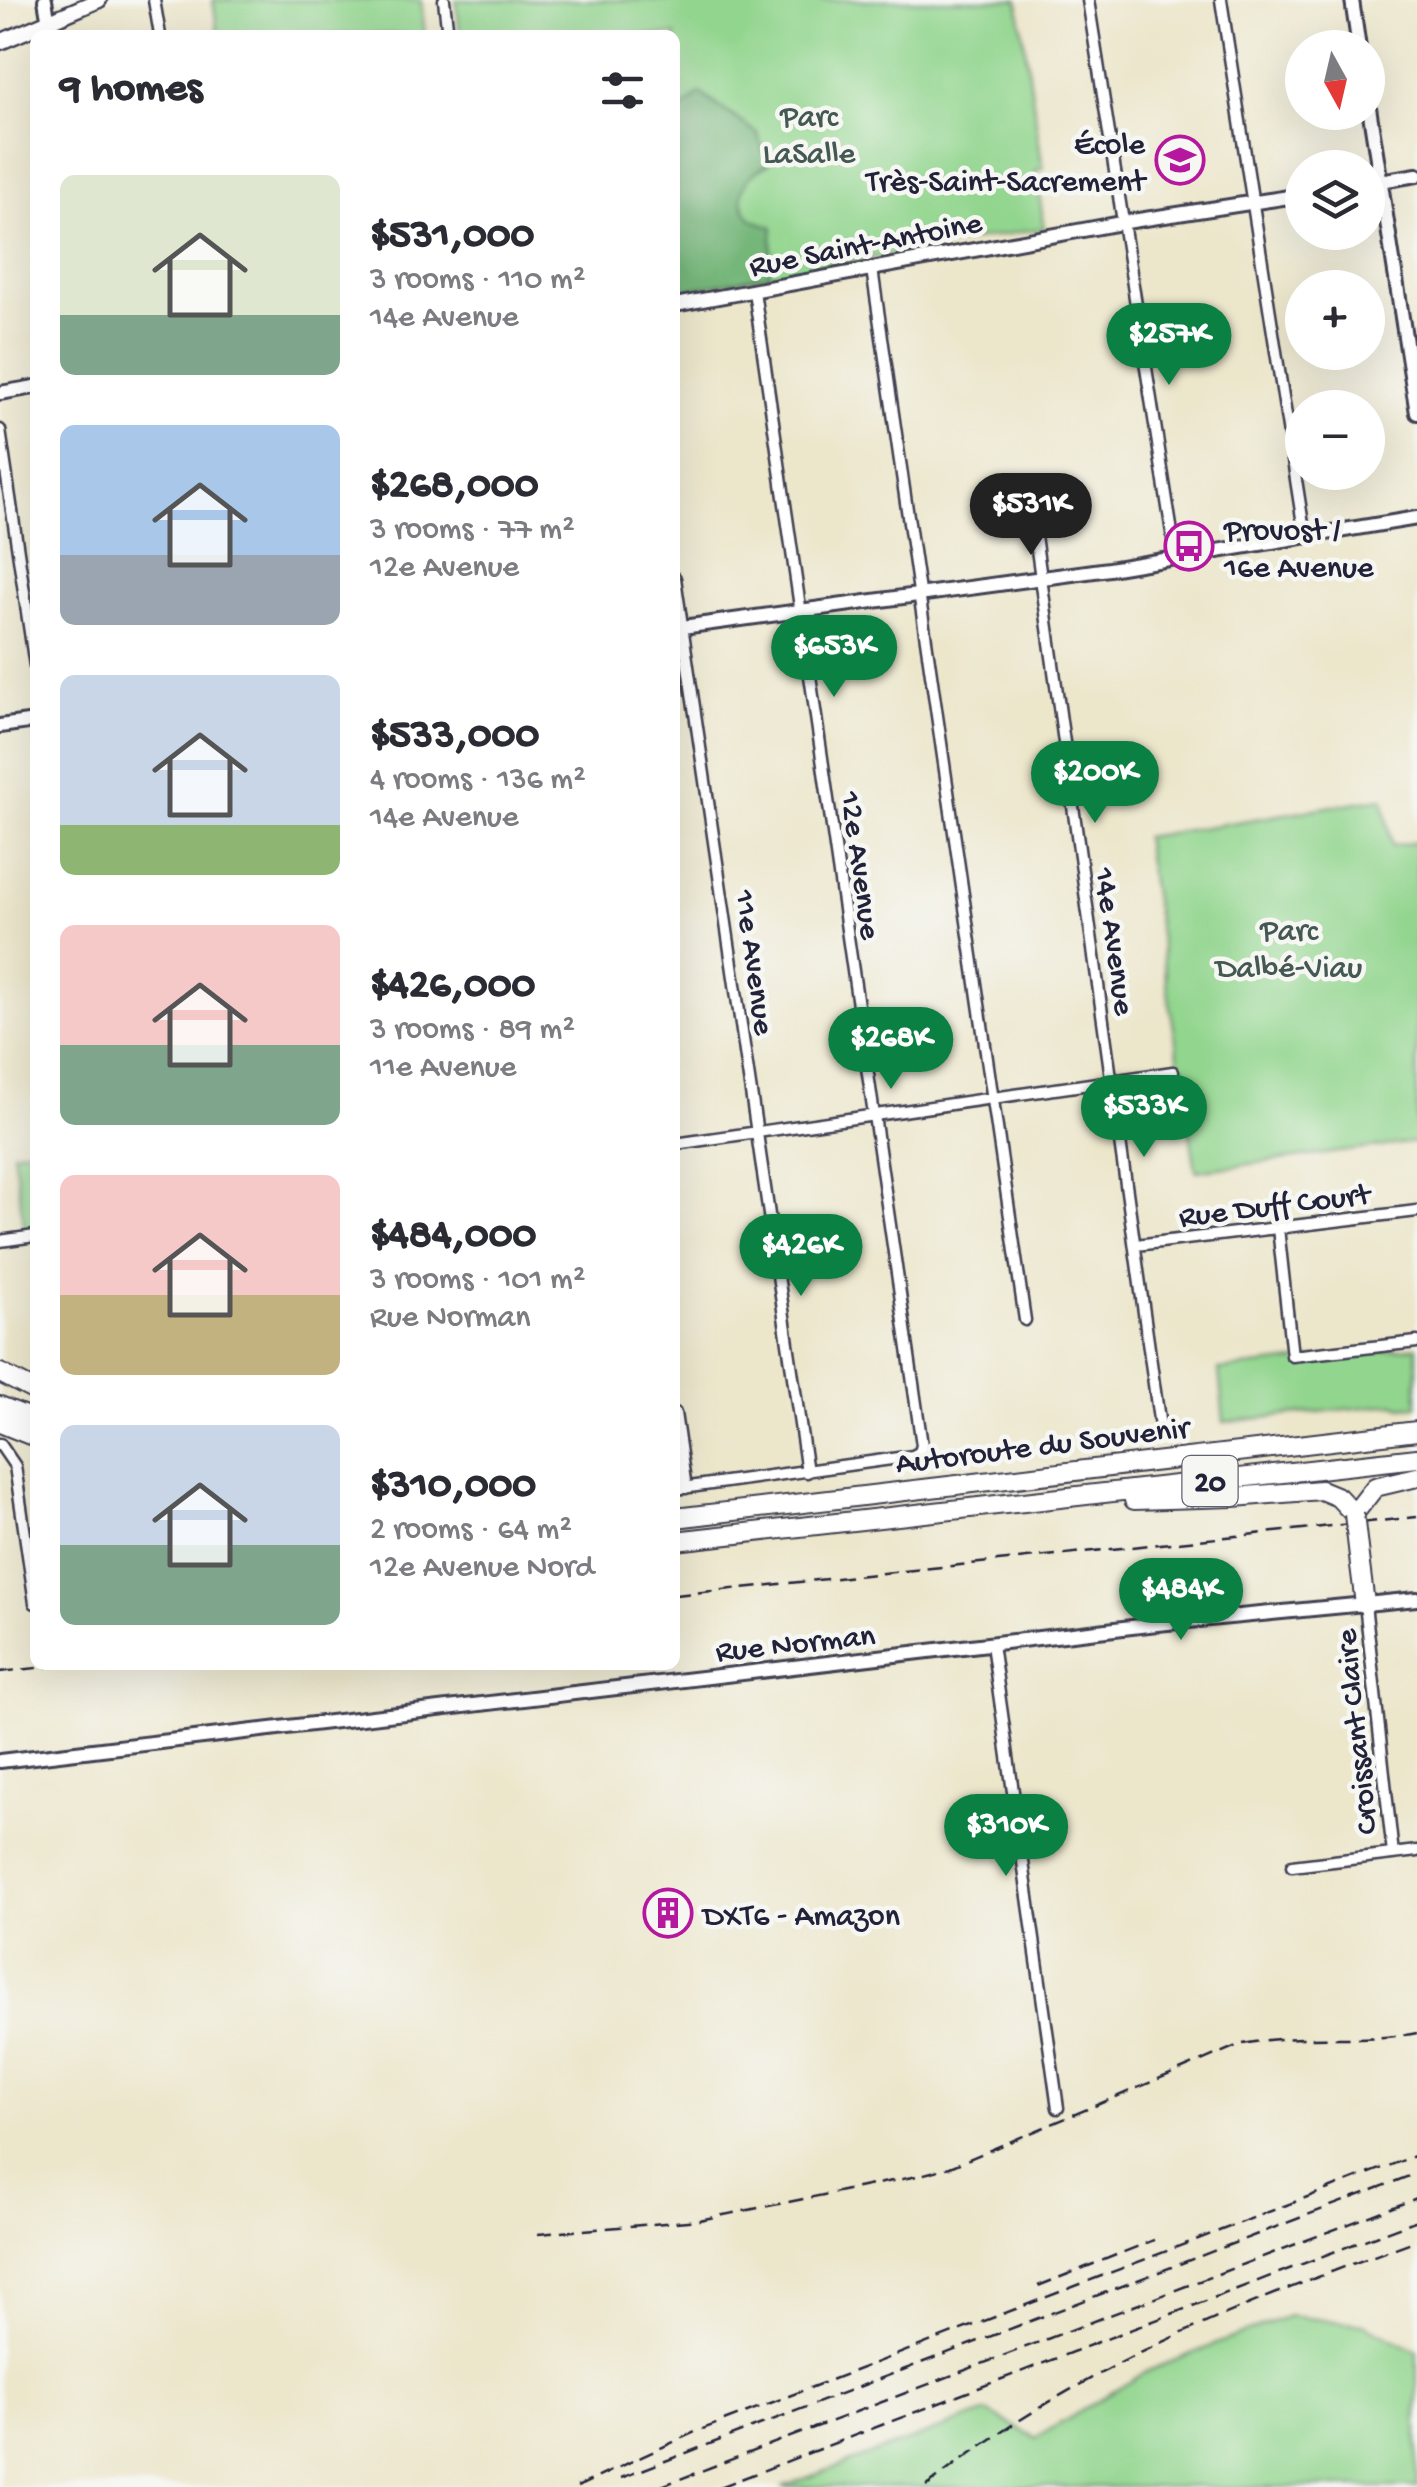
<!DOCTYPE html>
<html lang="en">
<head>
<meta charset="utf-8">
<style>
	body { margin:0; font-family:"Gochi Hand",sans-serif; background:#f2f2f3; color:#2b2b33; height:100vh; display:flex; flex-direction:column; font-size:38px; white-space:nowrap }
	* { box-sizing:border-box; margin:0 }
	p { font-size:32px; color:#7c7c81 }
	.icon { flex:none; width:55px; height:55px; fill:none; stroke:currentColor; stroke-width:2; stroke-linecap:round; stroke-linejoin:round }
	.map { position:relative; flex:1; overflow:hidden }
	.panel { position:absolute; left:30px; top:30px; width:650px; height:1640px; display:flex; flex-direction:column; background:#fff; border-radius:15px; box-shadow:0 10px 40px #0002 }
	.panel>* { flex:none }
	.needle { width:65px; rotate:172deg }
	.controls { position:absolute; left:1285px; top:30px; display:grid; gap:20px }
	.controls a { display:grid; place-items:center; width:100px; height:100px; border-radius:50%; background:#fff; box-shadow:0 10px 40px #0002; font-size:50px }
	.price { position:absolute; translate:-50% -85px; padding:0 22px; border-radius:35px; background:#0b8043; color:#fff; font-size:32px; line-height:65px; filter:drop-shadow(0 2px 5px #0008) }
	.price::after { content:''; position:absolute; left:50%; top:60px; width:30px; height:22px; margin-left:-15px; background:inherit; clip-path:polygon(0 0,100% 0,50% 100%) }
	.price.selected { background:#222; color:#fff }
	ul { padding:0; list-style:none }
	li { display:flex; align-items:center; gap:30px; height:250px; padding:0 30px }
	li span { display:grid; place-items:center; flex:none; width:280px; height:200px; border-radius:15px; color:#555 }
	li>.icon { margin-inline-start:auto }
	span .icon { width:120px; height:120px; fill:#fffc; stroke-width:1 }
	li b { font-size:42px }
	h2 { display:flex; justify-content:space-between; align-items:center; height:120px; padding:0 30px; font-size:42px }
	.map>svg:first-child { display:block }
</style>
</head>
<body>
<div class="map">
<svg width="1417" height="2487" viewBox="0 0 1417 2487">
	<rect width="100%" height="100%" fill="#f6f6f2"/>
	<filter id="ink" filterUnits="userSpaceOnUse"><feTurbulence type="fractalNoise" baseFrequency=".01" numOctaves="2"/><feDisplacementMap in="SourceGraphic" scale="20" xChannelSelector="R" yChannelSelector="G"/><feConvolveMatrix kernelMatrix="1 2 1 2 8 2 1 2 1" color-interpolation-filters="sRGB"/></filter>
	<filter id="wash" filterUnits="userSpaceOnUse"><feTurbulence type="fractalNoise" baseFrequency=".0048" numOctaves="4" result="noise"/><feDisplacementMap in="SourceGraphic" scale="40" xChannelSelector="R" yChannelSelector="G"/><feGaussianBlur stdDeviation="2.25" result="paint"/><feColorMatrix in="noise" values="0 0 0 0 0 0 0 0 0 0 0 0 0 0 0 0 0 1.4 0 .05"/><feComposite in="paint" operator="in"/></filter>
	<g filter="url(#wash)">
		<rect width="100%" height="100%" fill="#ece6cb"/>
		<!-- green -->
		<path fill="#92d58e" stroke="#5a7c64" stroke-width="2.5" d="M213,0H421L425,35H218Z
			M456,0H1018L1043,169L1036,170L1044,228L675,292V35H460Z
			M1383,798L1392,846L1417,842V1142L1196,1171L1144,837Z
			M35,1147V1229L25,1231L13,1152Z
			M1417,1347V1406L1401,1407L1395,1404L1224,1422L1219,1370Z
			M1288,2316L1363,2324L1417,2351V2487H782L987,2412L1036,2438L1148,2371Z"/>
		<!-- forest -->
		<path fill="#75b679" stroke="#4c6c5a" stroke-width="2.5" d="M700,93L757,133L769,164C744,176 731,197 753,220L773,227L769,275L675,292V115Z"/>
	</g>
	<g filter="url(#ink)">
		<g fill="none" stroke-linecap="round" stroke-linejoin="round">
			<!-- minor casing -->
			<g stroke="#403f51" stroke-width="15">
				<path id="minor" d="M154,0L160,35
					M444,0L448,35
					M1088,0L1176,558
					M1221,0L1305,537
					M872,269L1025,1320
					M0,430L35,666
					M1032,514L1161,1434
					M675,578L807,1472
					M675,1144L1173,1072
					M1278,1228L1292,1356L1417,1342
					M0,1241L35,1236
					M1136,1245L1417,1211
					M675,1413L686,1488
					M0,1444L15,1466L35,1603
					M675,1489L913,1456L920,1452L922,1445L754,291
					M1365,1604L1393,1854
					M992,1644L1058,2108
					M1292,1866L1417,1851"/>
			</g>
			<!-- tertiary casing -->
			<g stroke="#403f51" stroke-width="18">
				<path id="tertiary" d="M45,0L51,35
					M1352,0L1359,48
					M1368,101L1417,413
					M1368,183L1417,175
					M675,305L1132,221L1302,195
					M0,393L35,387
					M675,628L1109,569L1417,518
					M0,726L35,721
					M0,1761L1157,1624L1417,1599"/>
			</g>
			<!-- secondary casing -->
			<g stroke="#403f51" stroke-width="19">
				<path id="secondary" d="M0,42L99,0"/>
			</g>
			<!-- motorway casing -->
			<g stroke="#403f51" stroke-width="22">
				<path id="motorway" d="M0,1373L35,1391
					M0,1406L35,1420
					M0,1423L35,1437
					M1134,1500L1234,1497L1321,1490L1338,1497L1354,1514L1375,1487L1417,1477
					M675,1518L1417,1431
					M675,1541L1417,1458
					M1360,1565L1365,1604"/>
			</g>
			<!-- minor -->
			<use href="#minor" stroke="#fff" stroke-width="10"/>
			<!-- tertiary -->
			<use href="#tertiary" stroke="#fff" stroke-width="12"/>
			<!-- secondary -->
			<use href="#secondary" stroke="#fff" stroke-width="14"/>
			<!-- motorway -->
			<use href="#motorway" stroke="#fff" stroke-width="18"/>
			<!-- rail -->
			<path stroke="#22223b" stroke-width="2.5" stroke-dasharray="15 8" stroke-linecap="butt" d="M675,1595L1417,1517
				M0,1672L64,1665
				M538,2234L699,2220L917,2176L950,2167L1239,2045C1298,2031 1358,2044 1417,2033
				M1038,2286L1154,2240
				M621,2478L1417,2173
				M577,2487L695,2432L1417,2155
				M659,2487L1417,2198
				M720,2487L1417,2220
				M926,2487C1078,2366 1238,2306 1417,2240"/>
			<!-- motorway-bridge casing -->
			<g stroke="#403f51" stroke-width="22" stroke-linecap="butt">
				<path id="motorway-bridge" d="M1354,1514L1360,1565"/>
			</g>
			<!-- motorway-bridge -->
			<use href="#motorway-bridge" stroke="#fff" stroke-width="18"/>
		</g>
	</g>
	<!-- icons -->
	<defs>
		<g id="school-ring" transform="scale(2.5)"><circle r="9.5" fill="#f6f6f2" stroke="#b5179e" stroke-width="1.5"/><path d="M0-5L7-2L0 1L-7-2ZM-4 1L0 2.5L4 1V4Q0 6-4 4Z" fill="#b5179e"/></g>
		<g id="bus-ring" transform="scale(2.5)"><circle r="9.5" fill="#f6f6f2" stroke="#b5179e" stroke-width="1.5"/><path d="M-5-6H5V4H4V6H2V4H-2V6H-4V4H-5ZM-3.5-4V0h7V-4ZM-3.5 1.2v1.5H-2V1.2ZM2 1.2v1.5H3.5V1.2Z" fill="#b5179e"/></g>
		<g id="building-ring" transform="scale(2.5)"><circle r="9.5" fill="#f6f6f2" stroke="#b5179e" stroke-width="1.5"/><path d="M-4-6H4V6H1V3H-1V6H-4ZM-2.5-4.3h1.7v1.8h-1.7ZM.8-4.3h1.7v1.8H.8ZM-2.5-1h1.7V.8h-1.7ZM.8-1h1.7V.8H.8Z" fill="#b5179e"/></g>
	</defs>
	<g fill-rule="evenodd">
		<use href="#school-ring" x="1180" y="160"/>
		<use href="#bus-ring" x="1189" y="546"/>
		<use href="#building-ring" x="668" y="1913"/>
	</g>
	<g text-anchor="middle" stroke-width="9" stroke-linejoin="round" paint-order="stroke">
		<!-- shield labels -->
		<rect fill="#f6f6f2" stroke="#626272" stroke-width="2.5" x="1182.5" y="1456" width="55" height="50" rx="8"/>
		<g font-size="30" font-weight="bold" fill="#22223b">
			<text x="1210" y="1491">20</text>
		</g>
		<!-- park labels -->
		<g font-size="32" fill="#445854" stroke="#f6f6f2">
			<text x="809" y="125">Parc<tspan x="809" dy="37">LaSalle</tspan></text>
			<text x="1289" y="939">Parc<tspan x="1289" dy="37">Dalbé-Viau</tspan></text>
		</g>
		<!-- poi labels -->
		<g font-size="32" fill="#22223b" stroke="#f6f6f2" text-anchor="start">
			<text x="1145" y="153" text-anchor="end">École<tspan x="1145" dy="37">Très-Saint-Sacrement</tspan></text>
			<text x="1224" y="539">Provost /<tspan x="1224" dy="37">16e Avenue</tspan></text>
			<text x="703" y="1924">DXT6 - Amazon</text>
		</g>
		<!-- street labels -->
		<g font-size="32" fill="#22223b" stroke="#f6f6f2">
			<text transform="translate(865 242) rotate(-11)" y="11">Rue Saint-Antoine</text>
			<text transform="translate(863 865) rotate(82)" y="11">12e Avenue</text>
			<text transform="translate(1117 941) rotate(82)" y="11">14e Avenue</text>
			<text transform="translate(757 962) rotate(82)" y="11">11e Avenue</text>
			<text transform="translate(1274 1203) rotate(-7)" y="11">Rue Duff Court</text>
			<text transform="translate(1042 1443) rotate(-7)" y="11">Autoroute du Souvenir</text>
			<text transform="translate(795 1641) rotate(-6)" y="11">Rue Norman</text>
			<text transform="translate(1354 1732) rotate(-96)" y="11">Croissant Claire</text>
		</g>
	</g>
</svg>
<div class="controls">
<a><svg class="needle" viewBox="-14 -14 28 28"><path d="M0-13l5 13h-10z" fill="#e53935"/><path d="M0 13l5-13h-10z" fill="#7c7c81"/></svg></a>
<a><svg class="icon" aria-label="layers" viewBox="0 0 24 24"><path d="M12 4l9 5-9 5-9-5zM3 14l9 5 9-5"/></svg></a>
<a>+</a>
<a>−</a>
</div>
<b class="price" style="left:1169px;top:388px">$257K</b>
<b class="price selected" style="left:1031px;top:558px">$531K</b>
<b class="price" style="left:834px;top:700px">$653K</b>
<b class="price" style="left:1095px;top:826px">$200K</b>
<b class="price" style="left:891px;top:1092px">$268K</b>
<b class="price" style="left:1144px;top:1160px">$533K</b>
<b class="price" style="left:801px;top:1299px">$426K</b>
<b class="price" style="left:1181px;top:1643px">$484K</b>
<b class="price" style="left:1006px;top:1879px">$310K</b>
<section class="panel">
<h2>9 homes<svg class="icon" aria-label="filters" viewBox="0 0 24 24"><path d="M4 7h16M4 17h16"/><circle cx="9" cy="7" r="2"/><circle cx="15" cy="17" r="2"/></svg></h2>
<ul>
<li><span style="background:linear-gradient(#dfe7d0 70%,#7fa58c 0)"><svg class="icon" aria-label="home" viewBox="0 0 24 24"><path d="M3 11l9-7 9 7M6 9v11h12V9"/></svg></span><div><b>$531,000</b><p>3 rooms · 110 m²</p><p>14e Avenue</p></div></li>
<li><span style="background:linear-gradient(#a9c7e8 65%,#9aa5b1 0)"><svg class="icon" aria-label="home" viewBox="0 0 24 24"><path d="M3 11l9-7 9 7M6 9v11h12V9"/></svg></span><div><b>$268,000</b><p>3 rooms · 77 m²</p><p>12e Avenue</p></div></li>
<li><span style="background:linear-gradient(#c9d6e8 75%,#8fb573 0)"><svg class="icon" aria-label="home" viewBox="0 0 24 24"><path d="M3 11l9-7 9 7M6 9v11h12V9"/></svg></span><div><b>$533,000</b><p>4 rooms · 136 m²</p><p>14e Avenue</p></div></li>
<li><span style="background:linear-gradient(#f6c9c9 60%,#7fa58c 0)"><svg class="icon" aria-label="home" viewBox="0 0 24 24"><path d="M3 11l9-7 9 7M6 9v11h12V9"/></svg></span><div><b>$426,000</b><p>3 rooms · 89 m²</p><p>11e Avenue</p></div></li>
<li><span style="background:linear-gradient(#f6c9c9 60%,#c2b280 0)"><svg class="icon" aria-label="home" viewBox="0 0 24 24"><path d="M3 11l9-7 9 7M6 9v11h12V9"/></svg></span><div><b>$484,000</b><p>3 rooms · 101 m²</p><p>Rue Norman</p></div></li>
<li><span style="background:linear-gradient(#c9d6e8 60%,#7fa58c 0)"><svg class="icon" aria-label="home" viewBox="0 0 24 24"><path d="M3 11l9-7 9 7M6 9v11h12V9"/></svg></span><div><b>$310,000</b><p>2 rooms · 64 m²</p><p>12e Avenue Nord</p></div></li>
</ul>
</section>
</div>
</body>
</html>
